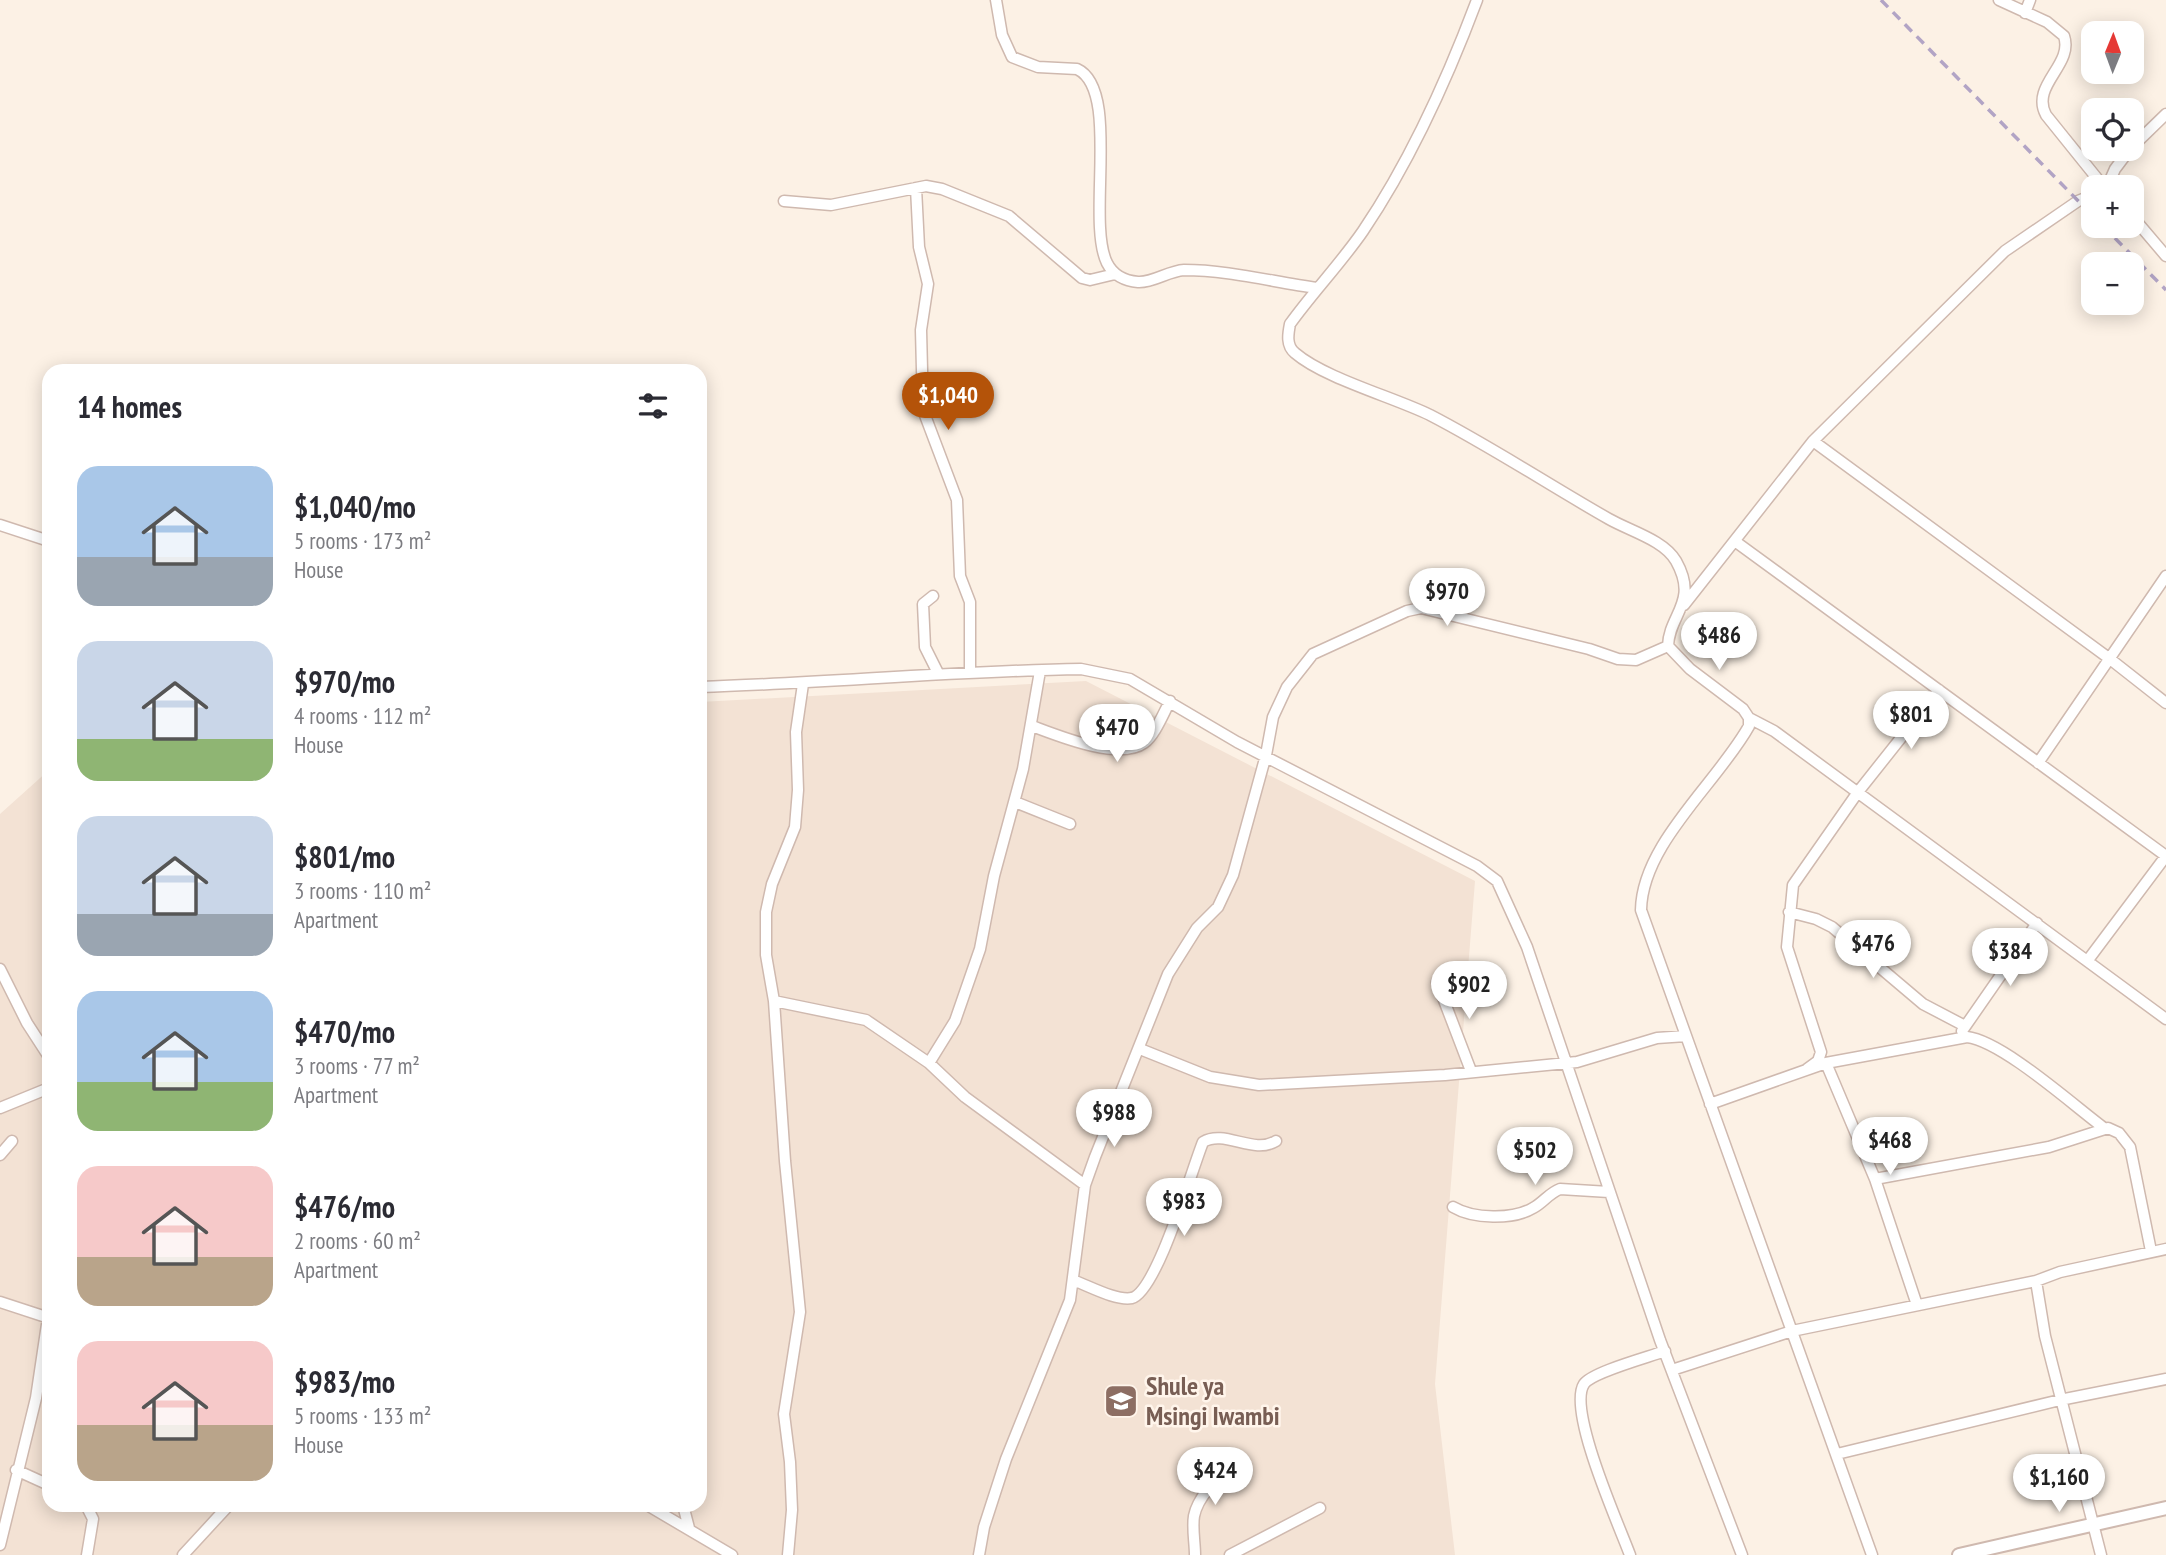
<!DOCTYPE html>
<html lang="en">
<head>
<meta charset="utf-8">
<style>
	body { margin:0; font-family:"PT Sans Narrow",sans-serif; background:#f2f2f3; color:#2b2b33; height:100vh; display:flex; flex-direction:column; font-size:26px; white-space:nowrap }
	* { box-sizing:border-box; margin:0 }
	p { font-size:23px; color:#7c7c81 }
	.icon { flex:none; width:38px; height:38px; fill:none; stroke:currentColor; stroke-width:2; stroke-linecap:round; stroke-linejoin:round }
	.map { position:relative; flex:1; overflow:hidden }
	.details { position:absolute; left:42px; top:364px; width:665px; height:1148px; display:flex; flex-direction:column; background:#fff; border-radius:21px; box-shadow:0 4px 18px #0003 }
	.details>* { flex:none }
	.needle { width:46px; rotate:1deg }
	.fabs { position:absolute; left:2081px; top:21px; display:grid; gap:14px }
	.fabs a { display:grid; place-items:center; width:63px; height:63px; border-radius:14px; background:#fff; box-shadow:0 4px 18px #0003; font-size:35px }
	.price { position:absolute; translate:-50% -60px; padding:0 16px; border-radius:24px; background:#fff; color:#222; font-size:23px; line-height:46px; filter:drop-shadow(0 2px 4px #0008) }
	.price::after { content:''; position:absolute; left:50%; top:42px; width:21px; height:16px; margin-left:-10px; background:inherit; clip-path:polygon(0 0,100% 0,50% 100%) }
	.price.on { background:#b45309; color:#fff }
	ul { padding:0; list-style:none }
	li { display:flex; align-items:center; gap:21px; height:175px; padding:0 35px }
	li span { display:grid; place-items:center; flex:none; width:196px; height:140px; border-radius:21px; color:#555 }
	li>.icon { margin-inline-start:auto }
	span .icon { width:84px; height:84px; fill:#fffc; stroke-width:1 }
	li b { font-size:30px }
	h2 { display:flex; justify-content:space-between; align-items:center; height:84px; padding:0 35px; font-size:30px }
	.map>svg:first-child { display:block }
</style>
</head>
<body>
<div class="map">
<svg width="2166" height="1555" viewBox="0 0 2166 1555">
	<rect width="100%" height="100%" fill="#fcf1e5"/>
	<!-- residential -->
	<path fill="#f3e2d4" d="M1086,681L1475,881L1435,1384L1455,1555H0V814L49,770V1505H700V702Z"/>
	<g fill="none" stroke-linecap="round" stroke-linejoin="round">
		<!-- minor casing -->
		<g stroke="#cfb9af" stroke-width="13">
			<path id="minor" d="M996,0L1002,35L1012,57L1038,67L1077,69C1121,89 1086,221 1107,263C1113,275 1125,281 1138,282C1153,283 1168,271 1184,270C1228,270 1273,282 1317,288
				M1477,0C1447,80 1411,160 1363,231C1341,263 1313,292 1290,324C1288,334 1286,346 1295,353C1324,378 1393,397 1430,415C1492,447 1549,485 1609,519C1630,531 1664,540 1676,561C1699,602 1669,614 1668,646L1690,669L1743,709L1749,718V726C1718,782 1642,844 1641,910L1872,1555
				M1999,0L2047,22L2064,36C2074,65 2030,85 2046,115L2104,187
				M2025,13L2030,0
				M2132,147L2166,114
				M2107,187L2115,169L2130,149
				M916,188L919,247L928,284L921,330L923,410L957,500L960,576L970,602V673
				M784,201L831,205L926,186L942,189L1009,216L1082,278L1090,280L1115,274
				M2132,216L2166,256
				M1813,441L2110,659L2166,703
				M0,525L49,541
				M1736,542L2166,856
				M933,596L923,604L925,647L938,673
				M1684,605L1813,441L2005,251L2078,201L2093,195
				M700,687C827,683 953,671 1081,669L1130,679L1237,742L1477,866L1497,881L1527,947L1660,1340L1742,1555
				M1749,718L1774,731L2166,1019
				M1032,726C1059,736 1119,761 1144,743C1155,735 1163,714 1170,701
				M2038,763L2166,576
				M1015,802L1070,824
				M1789,912L1816,919L1832,927L1923,1004L1965,1026
				M2088,960L2166,856
				M0,969L27,1023L49,1057
				M1437,982L1471,1071
				M774,1001L866,1020L929,1063L965,1097L1085,1185
				M1962,1031L2037,923
				M1140,1049L1210,1077L1259,1085L1445,1075L1577,1062L1657,1038L1686,1036
				M929,1063L955,1021L980,949L994,876L1023,769L1040,671
				M1826,1063L1875,1179L1917,1305
				M1807,1069L1818,1061L1821,1052L1787,947L1793,885L1858,792L1939,690
				M1710,1104L1826,1063L1967,1037C2002,1041 2073,1105 2104,1128
				M0,1108L49,1088
				M0,1155L12,1141
				M1875,1179L2049,1147L2108,1128L2119,1133L2130,1147L2151,1251
				M1453,1207C1473,1219 1513,1220 1533,1208C1543,1203 1549,1193 1560,1189L1609,1192
				M1075,1281C1089,1286 1116,1301 1132,1298C1157,1291 1192,1169 1203,1142C1225,1129 1253,1155 1276,1141
				M2036,1281L2045,1336L2101,1555
				M0,1302L49,1318
				M1672,1370L1792,1331L2036,1281L2060,1272L2166,1249
				M1837,1454L2060,1400L2166,1379
				M16,1470L49,1485
				M86,1505L93,1519L87,1555
				M647,1505L732,1555
				M683,1505L689,1528
				M0,1545L36,1398L49,1311
				M183,1555L229,1505
				M788,1555L792,1510L790,1462L784,1414L800,1312L785,1161L774,1001L766,955V912L772,884L795,827L798,790L796,732L803,684
				M979,1555L984,1527L1006,1459L1070,1300L1085,1185L1095,1157L1168,974L1197,928L1218,907L1233,875L1266,755L1273,717L1287,687L1313,654L1407,611L1421,608L1589,649L1618,659L1636,660L1668,646
				M1195,1555C1195,1543 1192,1528 1194,1516C1198,1495 1223,1472 1239,1459
				M1230,1555L1320,1508
				M1630,1555C1619,1525 1567,1410 1584,1384C1592,1372 1649,1357 1665,1351"/>
		</g>
		<!-- tertiary casing -->
		<g stroke="#cfb9af" stroke-width="16">
			<path id="tertiary" d="M1959,1555L2166,1508"/>
		</g>
		<!-- minor -->
		<use href="#minor" stroke="#fff" stroke-width="10"/>
		<!-- tertiary -->
		<use href="#tertiary" stroke="#fff" stroke-width="12"/>
		<!-- rail -->
		<path stroke="#b2a4c5" stroke-width="3.5" stroke-dasharray="10 7" stroke-linecap="butt" d="M1881,0L2093,216
			M2103,226L2166,290"/>
	</g>
	<!-- icons -->
	<defs>
		<g id="school-square" transform="scale(1.75)"><rect x="-9" y="-9" width="18" height="18" rx="4" fill="#8d6e63" stroke="#fff5eb"/><path d="M0-5L7-2L0 1L-7-2ZM-4 1L0 2.5L4 1V4Q0 6-4 4Z" fill="#fff"/></g>
	</defs>
	<g fill-rule="evenodd">
		<use href="#school-square" x="1121" y="1401"/>
	</g>
	<g text-anchor="middle" stroke-width="5" stroke-linejoin="round" paint-order="stroke">
		<!-- education labels -->
		<g font-size="26" font-weight="bold" fill="#785e54" stroke="#fff5eb" text-anchor="start">
			<text x="1146" y="1395">Shule ya<tspan x="1146" dy="30">Msingi Iwambi</tspan></text>
		</g>
	</g>
</svg>
<div class="fabs">
<a><svg class="needle" viewBox="-14 -14 28 28"><path d="M0-13l5 13h-10z" fill="#e53935"/><path d="M0 13l5-13h-10z" fill="#7c7c81"/></svg></a>
<a><svg class="icon" aria-label="locate" viewBox="0 0 24 24"><circle cx="12" cy="12" r="6"/><path d="M12 2v4M12 18v4M2 12h4M18 12h4"/></svg></a>
<a>+</a>
<a>−</a>
</div>
<b class="price on" style="left:948px;top:432px">$1,040</b>
<b class="price" style="left:1447px;top:628px">$970</b>
<b class="price" style="left:1719px;top:672px">$486</b>
<b class="price" style="left:1911px;top:751px">$801</b>
<b class="price" style="left:1117px;top:764px">$470</b>
<b class="price" style="left:1873px;top:980px">$476</b>
<b class="price" style="left:2010px;top:988px">$384</b>
<b class="price" style="left:1469px;top:1021px">$902</b>
<b class="price" style="left:1114px;top:1149px">$988</b>
<b class="price" style="left:1890px;top:1177px">$468</b>
<b class="price" style="left:1535px;top:1187px">$502</b>
<b class="price" style="left:1184px;top:1238px">$983</b>
<b class="price" style="left:1215px;top:1507px">$424</b>
<b class="price" style="left:2059px;top:1514px">$1,160</b>
<section class="details">
<h2>14 homes<svg class="icon" aria-label="filters" viewBox="0 0 24 24"><path d="M4 7h16M4 17h16"/><circle cx="9" cy="7" r="2"/><circle cx="15" cy="17" r="2"/></svg></h2>
<ul>
<li><span style="background:linear-gradient(#a9c7e8 65%,#9aa5b1 0)"><svg class="icon" aria-label="home" viewBox="0 0 24 24"><path d="M3 11l9-7 9 7M6 9v11h12V9"/></svg></span><div><b>$1,040/mo</b><p>5 rooms · 173 m²</p><p>House</p></div></li>
<li><span style="background:linear-gradient(#c9d6e8 70%,#8fb573 0)"><svg class="icon" aria-label="home" viewBox="0 0 24 24"><path d="M3 11l9-7 9 7M6 9v11h12V9"/></svg></span><div><b>$970/mo</b><p>4 rooms · 112 m²</p><p>House</p></div></li>
<li><span style="background:linear-gradient(#c9d6e8 70%,#9aa5b1 0)"><svg class="icon" aria-label="home" viewBox="0 0 24 24"><path d="M3 11l9-7 9 7M6 9v11h12V9"/></svg></span><div><b>$801/mo</b><p>3 rooms · 110 m²</p><p>Apartment</p></div></li>
<li><span style="background:linear-gradient(#a9c7e8 65%,#8fb573 0)"><svg class="icon" aria-label="home" viewBox="0 0 24 24"><path d="M3 11l9-7 9 7M6 9v11h12V9"/></svg></span><div><b>$470/mo</b><p>3 rooms · 77 m²</p><p>Apartment</p></div></li>
<li><span style="background:linear-gradient(#f6c9c9 65%,#b9a48a 0)"><svg class="icon" aria-label="home" viewBox="0 0 24 24"><path d="M3 11l9-7 9 7M6 9v11h12V9"/></svg></span><div><b>$476/mo</b><p>2 rooms · 60 m²</p><p>Apartment</p></div></li>
<li><span style="background:linear-gradient(#f6c9c9 60%,#b9a48a 0)"><svg class="icon" aria-label="home" viewBox="0 0 24 24"><path d="M3 11l9-7 9 7M6 9v11h12V9"/></svg></span><div><b>$983/mo</b><p>5 rooms · 133 m²</p><p>House</p></div></li>
</ul>
</section>
</div>
</body>
</html>
